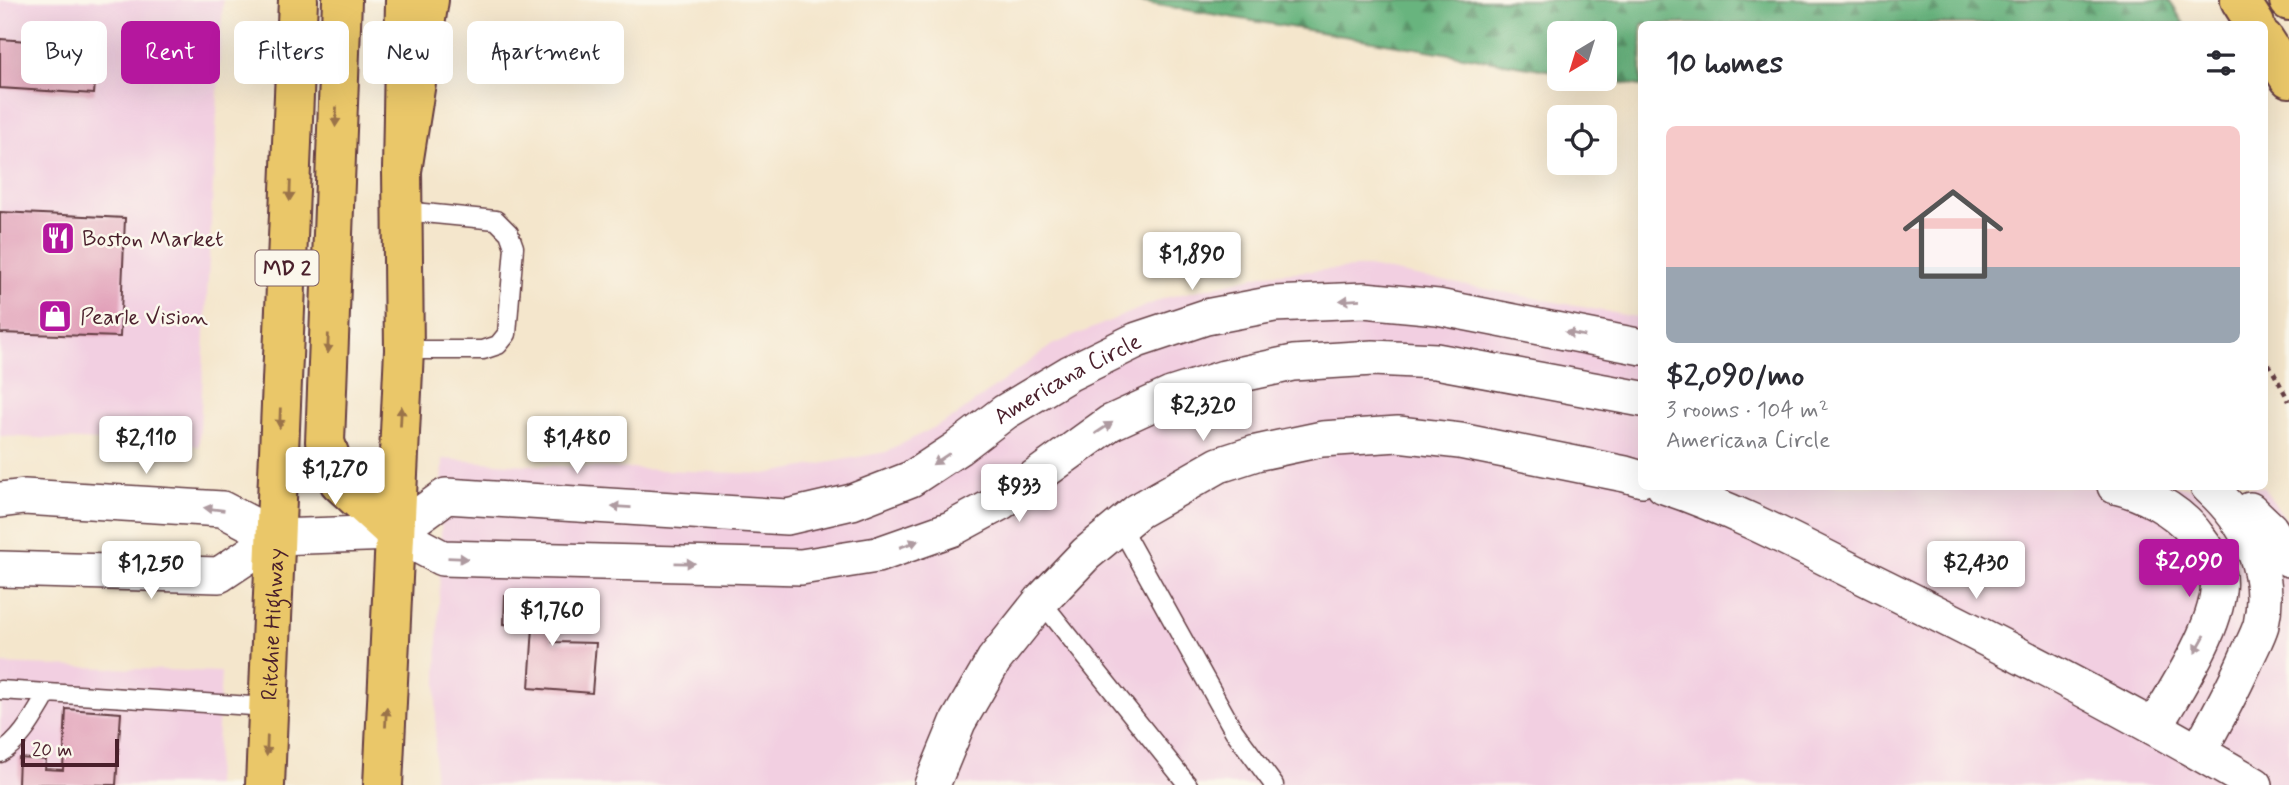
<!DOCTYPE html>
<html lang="en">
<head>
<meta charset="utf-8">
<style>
	body { margin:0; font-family:Mynerve,sans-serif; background:#f7f7f7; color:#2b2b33; height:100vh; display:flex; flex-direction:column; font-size:26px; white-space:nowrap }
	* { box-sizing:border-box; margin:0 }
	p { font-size:23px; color:#7c7c81 }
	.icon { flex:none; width:38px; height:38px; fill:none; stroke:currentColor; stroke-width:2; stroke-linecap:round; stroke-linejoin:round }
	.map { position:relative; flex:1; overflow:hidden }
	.side { position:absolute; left:1638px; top:21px; width:630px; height:469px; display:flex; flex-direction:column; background:#fff; border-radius:10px; box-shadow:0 7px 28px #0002 }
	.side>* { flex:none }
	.hud { position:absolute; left:21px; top:21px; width:665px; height:63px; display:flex; gap:14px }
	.needle { width:46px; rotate:218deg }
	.controls { position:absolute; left:1547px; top:21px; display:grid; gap:14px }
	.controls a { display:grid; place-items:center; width:70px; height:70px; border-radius:10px; background:#fff; box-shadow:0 7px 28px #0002; font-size:35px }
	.scale { position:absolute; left:21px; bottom:18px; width:98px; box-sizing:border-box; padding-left:7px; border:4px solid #4a1f2b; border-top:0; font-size:19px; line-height:24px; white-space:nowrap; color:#4a1f2b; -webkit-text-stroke:5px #fbf7ec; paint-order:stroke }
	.price { position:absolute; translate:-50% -60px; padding:0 16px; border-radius:7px; background:#fff; color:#222; font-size:23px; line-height:46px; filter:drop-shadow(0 2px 4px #0008) }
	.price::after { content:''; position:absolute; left:50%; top:42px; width:21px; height:16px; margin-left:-10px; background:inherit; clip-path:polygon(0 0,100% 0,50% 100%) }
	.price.selected { background:#b5179e; color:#fff }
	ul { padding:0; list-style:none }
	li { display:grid; align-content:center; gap:14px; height:371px; padding:0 28px }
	li span { display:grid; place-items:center; height:217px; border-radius:10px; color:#555 }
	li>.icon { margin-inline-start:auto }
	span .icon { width:126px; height:126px; fill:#fffc; stroke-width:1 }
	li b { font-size:30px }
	h2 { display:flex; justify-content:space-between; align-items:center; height:84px; padding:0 28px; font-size:30px }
	.pill { padding:0 24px; border-radius:10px; background:#fff; box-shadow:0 7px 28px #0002; font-size:24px; line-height:63px }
	.pill.selected { background:#b5179e; color:#fff }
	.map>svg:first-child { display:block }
</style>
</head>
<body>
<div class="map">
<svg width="2289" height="785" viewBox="0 0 2289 785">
	<defs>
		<pattern id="forest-firs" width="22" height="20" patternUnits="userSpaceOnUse" patternTransform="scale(1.75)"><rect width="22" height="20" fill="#68b47e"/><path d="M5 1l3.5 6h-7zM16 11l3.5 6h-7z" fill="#589267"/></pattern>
	</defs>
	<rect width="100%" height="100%" fill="#fbf7ec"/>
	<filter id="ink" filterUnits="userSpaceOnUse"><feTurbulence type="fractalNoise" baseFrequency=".0143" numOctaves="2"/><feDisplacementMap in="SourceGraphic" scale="14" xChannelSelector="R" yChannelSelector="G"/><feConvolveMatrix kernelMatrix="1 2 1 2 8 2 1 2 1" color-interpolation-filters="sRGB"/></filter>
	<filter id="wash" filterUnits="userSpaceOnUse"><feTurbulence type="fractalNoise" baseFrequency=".00686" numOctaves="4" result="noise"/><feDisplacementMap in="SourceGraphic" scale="28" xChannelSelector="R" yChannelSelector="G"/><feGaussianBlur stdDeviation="1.57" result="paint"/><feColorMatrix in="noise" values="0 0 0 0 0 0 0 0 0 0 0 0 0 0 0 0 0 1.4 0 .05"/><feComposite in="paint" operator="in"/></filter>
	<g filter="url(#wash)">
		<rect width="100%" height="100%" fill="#f4e6cc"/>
		<!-- built -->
		<path fill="#f2cfe1" d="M0,0H223L199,446L0,436Z
			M1368,267L1641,318L1642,486L2263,487L2289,524V785H434L443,459L511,464L765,474L886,452L954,417L1052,345L1165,298L1266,274Z
			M0,664L221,672L215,785H0Z"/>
		<!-- forest -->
		<path fill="url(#forest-firs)" stroke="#596a54" stroke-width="2" d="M1128,0H2169L2184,24H1642L1641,86L1601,79H1605V33H1559V72Z"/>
		<g id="blocks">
			<!-- building -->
			<path fill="#e19fb8" d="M0,39L98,46L94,94L0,88Z
				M0,212L125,218L120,337L0,333Z
				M505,596L556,601L553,642L596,643L592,693L529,688L533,627L504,624Z
				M66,709L121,713L116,785L18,784L19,758L46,760L45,769L63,770Z"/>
		</g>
	</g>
	<g filter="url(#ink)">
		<use href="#blocks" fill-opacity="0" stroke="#643d43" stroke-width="2"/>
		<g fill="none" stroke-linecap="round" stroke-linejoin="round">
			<!-- lane casing -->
			<g stroke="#643d43" stroke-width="21">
				<path id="lane" d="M403,211L496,220L509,233L514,247L507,334L498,345L483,350H404
					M1120,526L1234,731L1274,785
					M1041,601L1188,785
					M0,690L268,707
					M0,753C22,741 35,714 48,693"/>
			</g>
			<!-- street casing -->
			<g stroke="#643d43" stroke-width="38">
				<g id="street">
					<path d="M1664,486C1742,512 1813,552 1886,588C2011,650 2135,714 2255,785"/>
					<path d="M2115,486C2142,492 2175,509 2193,531C2203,544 2213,555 2217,571C2228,614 2175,690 2154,727"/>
					<path d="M0,500L24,497L222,509L276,537L395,533L442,558L801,567L877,555L951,529L1001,502L1110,423L1171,395L1224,378L1293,363L1373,358L1436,361L1642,399"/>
					<path d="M2250,510L2270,529L2289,559"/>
					<path id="s1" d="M395,533L446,496L787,517L852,502L911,479L958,448L1005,412L1070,373L1137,340L1206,317L1274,304L1364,300L1438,307L1642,347"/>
					<path d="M0,569L219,575L276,537"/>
					<path d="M2199,751C2216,720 2234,688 2248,655C2252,646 2258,635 2261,625C2273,571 2248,522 2208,486"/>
					<path d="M932,785L958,722L994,660L1041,601L1086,554L1138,511L1219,465L1256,453L1322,439L1398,434L1460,441L1625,474L1642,479"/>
				</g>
			</g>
			<!-- primary casing -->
			<g stroke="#643d43" stroke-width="42">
				<g id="primary">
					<path d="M342,0L325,442L339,482L395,533"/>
					<path id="s2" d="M265,785L298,0"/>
					<path d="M383,785L404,350L402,171L405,0"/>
				</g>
			</g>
			<!-- highway casing -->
			<g stroke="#643d43" stroke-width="42">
				<path id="highway" d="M2240,0L2255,24
					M2289,0V1
					M2264,39L2289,78
					M402,171L429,0"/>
			</g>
			<!-- path -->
			<path stroke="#643d43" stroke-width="4.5" stroke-dasharray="5 5" stroke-linecap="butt" d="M2264,355L2289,401"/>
			<!-- lane -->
			<use href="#lane" stroke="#fff" stroke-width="18"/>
			<!-- street -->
			<use href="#street" stroke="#fff" stroke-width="35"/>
			<!-- primary -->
			<use href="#primary" stroke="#eac769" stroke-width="38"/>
			<!-- highway -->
			<use href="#highway" stroke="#eac769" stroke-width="38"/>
		</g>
		<!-- one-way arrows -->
		<defs><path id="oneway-solid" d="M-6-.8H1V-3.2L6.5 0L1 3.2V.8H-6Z" transform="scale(1.75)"/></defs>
		<g fill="#9a734a">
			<use href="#oneway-solid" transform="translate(336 117) rotate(93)"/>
			<use href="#oneway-solid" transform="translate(290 191) rotate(92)"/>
			<use href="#oneway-solid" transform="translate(328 344) rotate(92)"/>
			<use href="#oneway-solid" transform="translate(401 416) rotate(-87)"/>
			<use href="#oneway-solid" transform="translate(280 418) rotate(92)"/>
			<use href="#oneway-solid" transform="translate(386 717) rotate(-87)"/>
			<use href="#oneway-solid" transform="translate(267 746) rotate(92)"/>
		</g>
		<g fill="#ae9aa0">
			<use href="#oneway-solid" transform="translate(1350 300) rotate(177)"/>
			<use href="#oneway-solid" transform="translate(1575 334) rotate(-169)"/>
			<use href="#oneway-solid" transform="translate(1104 428) rotate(-33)"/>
			<use href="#oneway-solid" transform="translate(941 459) rotate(146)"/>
			<use href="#oneway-solid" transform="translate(621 507) rotate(-177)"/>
			<use href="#oneway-solid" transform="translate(214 509) rotate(-173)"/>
			<use href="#oneway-solid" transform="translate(909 544) rotate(-20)"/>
			<use href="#oneway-solid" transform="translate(458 558) rotate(2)"/>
			<use href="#oneway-solid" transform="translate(685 563) rotate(1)"/>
			<use href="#oneway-solid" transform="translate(2200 644) rotate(119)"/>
		</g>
	</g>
	<!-- icons -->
	<defs>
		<g id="restaurant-square" transform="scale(1.75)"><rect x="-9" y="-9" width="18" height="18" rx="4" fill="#b5179e" stroke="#fbf7ec"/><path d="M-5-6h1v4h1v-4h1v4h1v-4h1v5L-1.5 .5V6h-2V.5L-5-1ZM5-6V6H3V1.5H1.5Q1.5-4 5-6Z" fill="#fff"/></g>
		<g id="shop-square" transform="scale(1.75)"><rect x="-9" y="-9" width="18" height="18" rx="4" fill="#b5179e" stroke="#fbf7ec"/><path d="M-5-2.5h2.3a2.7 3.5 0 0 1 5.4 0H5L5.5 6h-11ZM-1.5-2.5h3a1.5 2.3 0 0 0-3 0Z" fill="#fff"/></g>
	</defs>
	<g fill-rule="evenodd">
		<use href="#restaurant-square" x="58" y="238"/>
		<use href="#shop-square" x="55" y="316"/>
	</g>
	<g text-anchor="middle" stroke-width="5" stroke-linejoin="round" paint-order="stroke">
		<!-- shield labels -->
		<rect fill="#fbf7ec" stroke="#7f6065" stroke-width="2" x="255.5" y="250.5" width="63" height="35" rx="5"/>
		<g font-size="21" font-weight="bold" fill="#4a1f2b">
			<text x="287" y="275">MD 2</text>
		</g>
		<!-- poi labels -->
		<g font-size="23" fill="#4a1f2b" stroke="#fbf7ec" text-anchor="start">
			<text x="82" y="246">Boston Market</text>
			<text x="80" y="324">Pearle Vision</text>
		</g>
		<!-- street labels -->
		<g font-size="23" fill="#4a1f2b" stroke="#fbf7ec">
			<text dy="8" stroke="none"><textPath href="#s1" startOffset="721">Americana Circle</textPath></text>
			<text dy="8" stroke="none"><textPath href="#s2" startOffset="161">Ritchie Highway</textPath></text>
		</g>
	</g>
</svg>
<div class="controls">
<a><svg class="needle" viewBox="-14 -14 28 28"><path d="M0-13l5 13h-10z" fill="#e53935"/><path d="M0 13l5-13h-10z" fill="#7c7c81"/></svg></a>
<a><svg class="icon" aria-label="locate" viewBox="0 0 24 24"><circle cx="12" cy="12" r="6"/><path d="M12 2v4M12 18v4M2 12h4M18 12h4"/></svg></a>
</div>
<div class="scale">20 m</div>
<b class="price" style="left:1192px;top:292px">$1,890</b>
<b class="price" style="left:1203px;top:443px">$2,320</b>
<b class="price" style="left:146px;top:476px">$2,110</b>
<b class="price" style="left:577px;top:476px">$1,480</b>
<b class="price" style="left:335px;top:507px">$1,270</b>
<b class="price" style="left:1019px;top:524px">$933</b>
<b class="price selected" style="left:2189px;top:599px">$2,090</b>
<b class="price" style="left:151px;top:601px">$1,250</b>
<b class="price" style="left:1976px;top:601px">$2,430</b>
<b class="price" style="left:552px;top:648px">$1,760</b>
<div class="hud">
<a class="pill">Buy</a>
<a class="pill selected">Rent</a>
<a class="pill">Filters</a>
<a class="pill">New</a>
<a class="pill">Apartment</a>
</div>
<section class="side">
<h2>10 homes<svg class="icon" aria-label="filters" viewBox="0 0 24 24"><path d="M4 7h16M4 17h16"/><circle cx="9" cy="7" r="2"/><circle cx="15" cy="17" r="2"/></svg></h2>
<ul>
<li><span style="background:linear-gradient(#f6c9c9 65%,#9aa5b1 0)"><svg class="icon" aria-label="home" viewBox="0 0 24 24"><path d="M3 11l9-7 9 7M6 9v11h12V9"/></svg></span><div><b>$2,090/mo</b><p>3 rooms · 104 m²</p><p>Americana Circle</p></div></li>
</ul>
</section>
</div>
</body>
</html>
